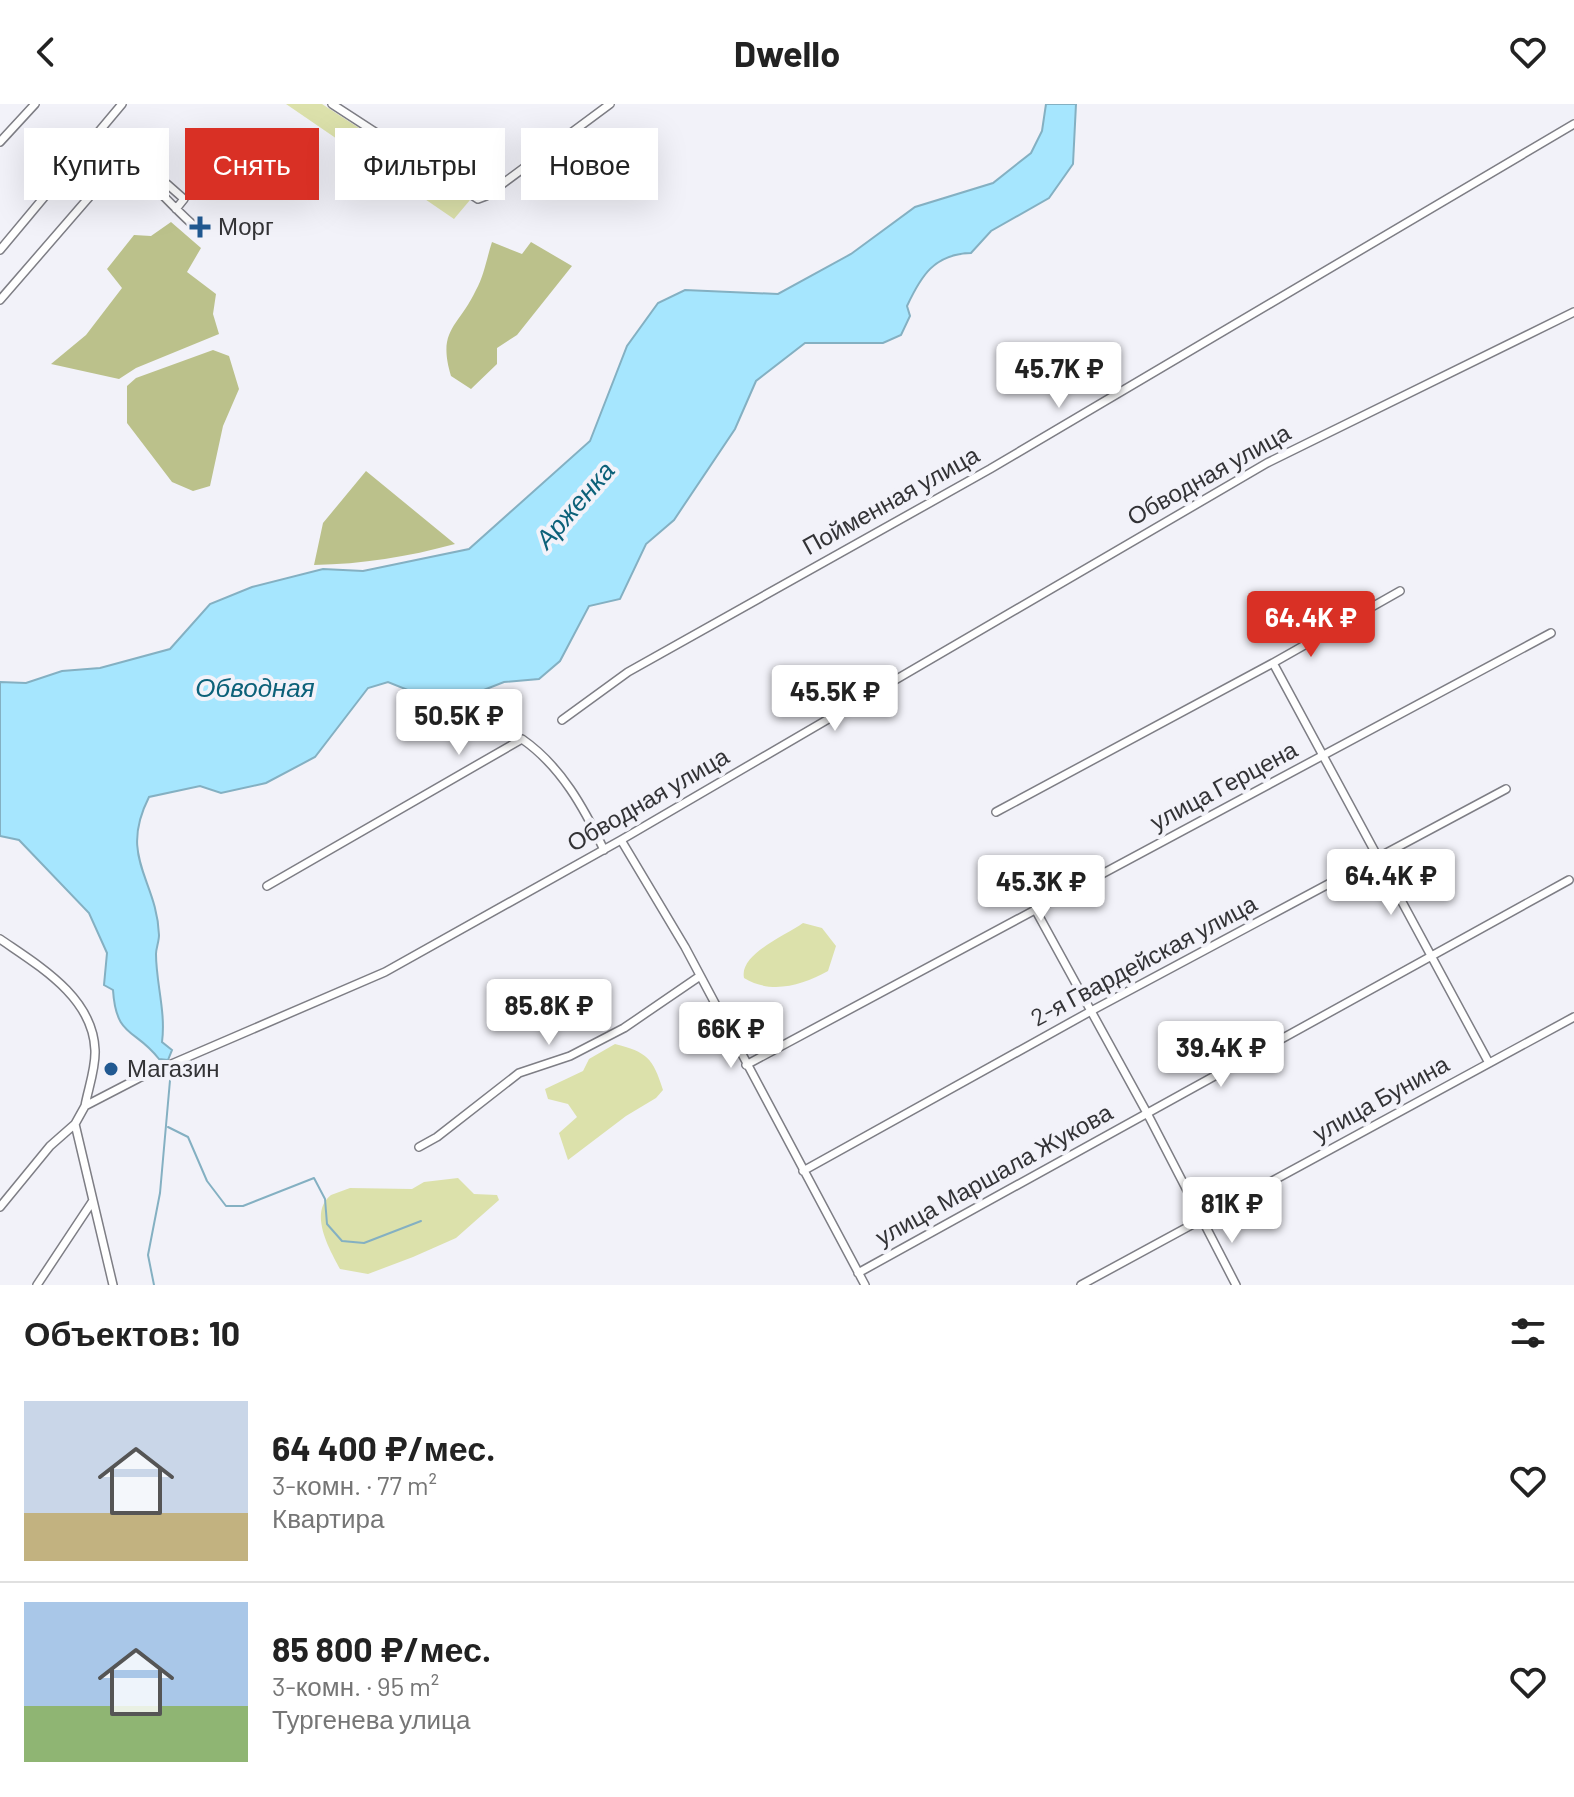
<!DOCTYPE html>
<html lang="ru">
<head>
<meta charset="utf-8">
<style>
	body { margin:0; font-family:Barlow,sans-serif; background:#f2f2f2; color:#222; height:100vh; display:flex; flex-direction:column; font-size:30px; white-space:nowrap }
	* { box-sizing:border-box; margin:0 }
	p { font-size:26px; color:#767676 }
	.icon { flex:none; width:44px; height:44px; fill:none; stroke:currentColor; stroke-width:2; stroke-linecap:round; stroke-linejoin:round }
	.map { position:relative; height:1181px; overflow:hidden }
	.side { display:flex; flex-direction:column; background:#fff; flex:1 }
	.side>* { flex:none }
	.top-card { position:absolute; left:24px; top:24px; width:800px; height:72px; display:flex; gap:16px }
	.price { position:absolute; translate:-50% -68px; padding:0 18px; border-radius:8px; background:#fff; color:#222; font-size:26px; line-height:52px; filter:drop-shadow(0 2px 4px #0008) }
	.price::after { content:''; position:absolute; left:50%; top:48px; width:24px; height:18px; margin-left:-12px; background:inherit; clip-path:polygon(0 0,100% 0,50% 100%) }
	.price.active { background:#d93025; color:#fff }
	ul { padding:0; list-style:none }
	li { display:flex; align-items:center; gap:24px; height:200px; padding:0 24px }
	li+li { border-top:2px solid #e0e0e0 }
	li span { display:grid; place-items:center; flex:none; width:224px; height:160px; border-radius:0px; color:#555 }
	li>.icon { margin-inline-start:auto }
	span .icon { width:96px; height:96px; fill:#fffc; stroke-width:1 }
	li b { font-size:34px }
	h2 { display:flex; justify-content:space-between; align-items:center; height:96px; padding:0 24px; font-size:34px }
	.pill { padding:0 28px; border-radius:0px; background:#fff; box-shadow:0 8px 32px #0002; font-size:28px; line-height:72px }
	.pill.active { background:#d93025; color:#fff }
	header { display:flex; justify-content:space-between; align-items:center; height:104px; padding:0 24px; background:#fff; font-size:36px; font-weight:700 }
	.map>svg:first-child { display:block }
</style>
</head>
<body>
<header><svg class="icon" aria-label="back" viewBox="0 0 24 24"><path d="M15 5l-7 7 7 7"/></svg>Dwello<svg class="icon" aria-label="heart" viewBox="0 0 24 24"><path d="M12 20l-8-8c-3-5 5-10 8-4 3-6 11-1 8 4z"/></svg></header>
<div class="map">
<svg width="1574" height="1181" viewBox="0 0 1574 1181">
	<rect width="100%" height="100%" fill="#f2f2f9"/>
	<!-- green -->
	<path fill="#dce1ab" d="M286,0H322L470,96L454,115Z
		M803,819L822,824L836,842L828,867C802,881 772,891 744,874C739,850 785,832 803,819Z
		M615,940C647,948 653,954 663,986L656,994L626,1012L568,1056L559,1029L577,1013L568,1000L548,995L545,985L583,967L589,955Z
		M458,1074L474,1090L497,1091L499,1096L456,1134L413,1153L368,1170L340,1165C330,1146 308,1109 331,1091L350,1084L412,1085L424,1078Z"/>
	<!-- forest -->
	<path fill="#bbc18b" d="M171,118L201,144L187,168L216,190L213,210L219,230L136,264L119,275L51,260L86,231L122,184L107,165L134,131L151,132Z
		M492,138L522,150L531,138L572,162L517,231L497,244V260L471,285L451,272C437,225 458,224 476,186C484,172 487,153 492,138Z
		M213,246L229,252L239,285L223,322L210,382L193,387L172,378L127,319V282L136,274Z
		M366,367L455,440C407,453 363,460 314,461L323,419Z"/>
	<!-- water -->
	<path fill="#a6e6fe" stroke="#84b0c2" stroke-width="2" d="M1046,0H1076L1073,60L1049,94L991,127L971,149C934,150 921,172 907,202L910,212L901,231L883,239H805L756,277L735,325L674,416L646,440L620,495L589,502L560,557L539,575L504,578L471,591L435,597L388,578L368,584L315,653L266,679L221,689L200,682L149,693C118,754 157,775 159,831C159,838 156,844 156,850C156,879 166,908 162,938L172,946L168,956L159,955C135,924 116,934 113,886L104,881L107,849L89,809L19,736L0,732V578L26,579L62,567L100,564L170,545L210,500L252,483L323,465L363,467L469,445L590,337L627,242L658,199L685,186L778,190L851,150L915,103L993,79L1031,49L1042,27Z"/>
	<g fill="none" stroke-linecap="round" stroke-linejoin="round">
		<!-- stream -->
		<path stroke="#84b0c2" stroke-width="2" d="M168,1023L188,1033L207,1077L226,1102H243L314,1074L325,1095L327,1120L342,1137L364,1139L421,1117
			M154,1181L148,1151L160,1089L171,965"/>
		<!-- minor casing -->
		<g stroke="#7e7e85" stroke-width="10">
			<path id="minor" d="M332,0L478,95L486,92L610,0
				M96,31L122,0
				M0,38L35,0
				M123,54C149,75 167,97 191,119
				M158,82L167,80L184,95L176,105
				M0,146L96,31L123,54L0,196
				M1400,487L1273,559L1489,959
				M562,616L628,568L990,365L1574,20
				M996,708L1273,559
				M621,736L685,843L865,1181
				M267,782L522,635C561,662 584,704 604,746
				M1035,805L1147,1009L1236,1181
				M0,835C39,862 93,893 95,946C96,964 88,985 85,1002
				M746,961L1551,529
				M75,1020L113,1181
				M419,1043L437,1033L519,969L570,952L624,924L700,872
				M803,1067L1091,907L1506,685
				M0,1103L50,1042L75,1020L85,1002L139,974L385,868L621,736L1267,359L1574,208
				M858,1169L1569,776
				M37,1181L92,1098
				M1081,1181L1574,913"/>
		</g>
		<!-- minor -->
		<use href="#minor" stroke="#fff" stroke-width="7"/>
	</g>
	<!-- markers -->
	<g fill="#215991" stroke="#f2f2f9" stroke-width="3">
		<path d="M196 111h8v8h8v8h-8v8h-8v-8h-8v-8h8z"/>
		<circle cx="111" cy="965" r="8"/>
	</g>
	<g text-anchor="middle" stroke-width="8" stroke-linejoin="round" paint-order="stroke">
		<!-- poi labels -->
		<g font-size="24" fill="#333336" stroke="#f2f2f9" text-anchor="start">
			<text x="218" y="131">Морг</text>
			<text x="127" y="973">Магазин</text>
		</g>
		<!-- street labels -->
		<g font-size="24" fill="#333336" stroke="#f2f2f9">
			<text transform="translate(1209 371) rotate(-29)" y="8">Обводная улица</text>
			<text transform="translate(891 397) rotate(-29)" y="8">Пойменная улица</text>
			<text transform="translate(1224 682) rotate(-28)" y="8">улица Герцена</text>
			<text transform="translate(648 696) rotate(-30)" y="8">Обводная улица</text>
			<text transform="translate(1144 857) rotate(-28)" y="8">2-я Гвардейская улица</text>
			<text transform="translate(1381 995) rotate(-29)" y="8">улица Бунина</text>
			<text transform="translate(994 1071) rotate(-29)" y="8">улица Маршала Жукова</text>
		</g>
		<!-- water labels -->
		<g font-size="26" font-style="italic" fill="#0c6179" stroke="#f2f2f9">
			<text transform="translate(575 401) rotate(-49)" y="9">Арженка</text>
			<text x="255" y="593">Обводная</text>
		</g>
	</g>
</svg>
<b class="price" style="left:1059px;top:306px">45.7K ₽</b>
<b class="price active" style="left:1311px;top:555px">64.4K ₽</b>
<b class="price" style="left:835px;top:629px">45.5K ₽</b>
<b class="price" style="left:459px;top:653px">50.5K ₽</b>
<b class="price" style="left:1391px;top:813px">64.4K ₽</b>
<b class="price" style="left:1041px;top:819px">45.3K ₽</b>
<b class="price" style="left:549px;top:943px">85.8K ₽</b>
<b class="price" style="left:731px;top:966px">66K ₽</b>
<b class="price" style="left:1221px;top:985px">39.4K ₽</b>
<b class="price" style="left:1232px;top:1141px">81K ₽</b>
<div class="top-card">
<a class="pill">Купить</a>
<a class="pill active">Снять</a>
<a class="pill">Фильтры</a>
<a class="pill">Новое</a>
</div>
</div>
<section class="side">
<h2>Объектов: 10<svg class="icon" aria-label="filters" viewBox="0 0 24 24"><path d="M4 7h16M4 17h16"/><circle cx="9" cy="7" r="2"/><circle cx="15" cy="17" r="2"/></svg></h2>
<ul>
<li><span style="background:linear-gradient(#c9d6e8 70%,#c2b280 0)"><svg class="icon" aria-label="home" viewBox="0 0 24 24"><path d="M3 11l9-7 9 7M6 9v11h12V9"/></svg></span><div><b>64 400 ₽/мес.</b><p>3-комн. · 77 m²</p><p>Квартира</p></div><svg class="icon" aria-label="heart" viewBox="0 0 24 24"><path d="M12 20l-8-8c-3-5 5-10 8-4 3-6 11-1 8 4z"/></svg></li>
<li><span style="background:linear-gradient(#a9c7e8 65%,#8fb573 0)"><svg class="icon" aria-label="home" viewBox="0 0 24 24"><path d="M3 11l9-7 9 7M6 9v11h12V9"/></svg></span><div><b>85 800 ₽/мес.</b><p>3-комн. · 95 m²</p><p>Тургенева улица</p></div><svg class="icon" aria-label="heart" viewBox="0 0 24 24"><path d="M12 20l-8-8c-3-5 5-10 8-4 3-6 11-1 8 4z"/></svg></li>
</ul>
</section>
</body>
</html>
